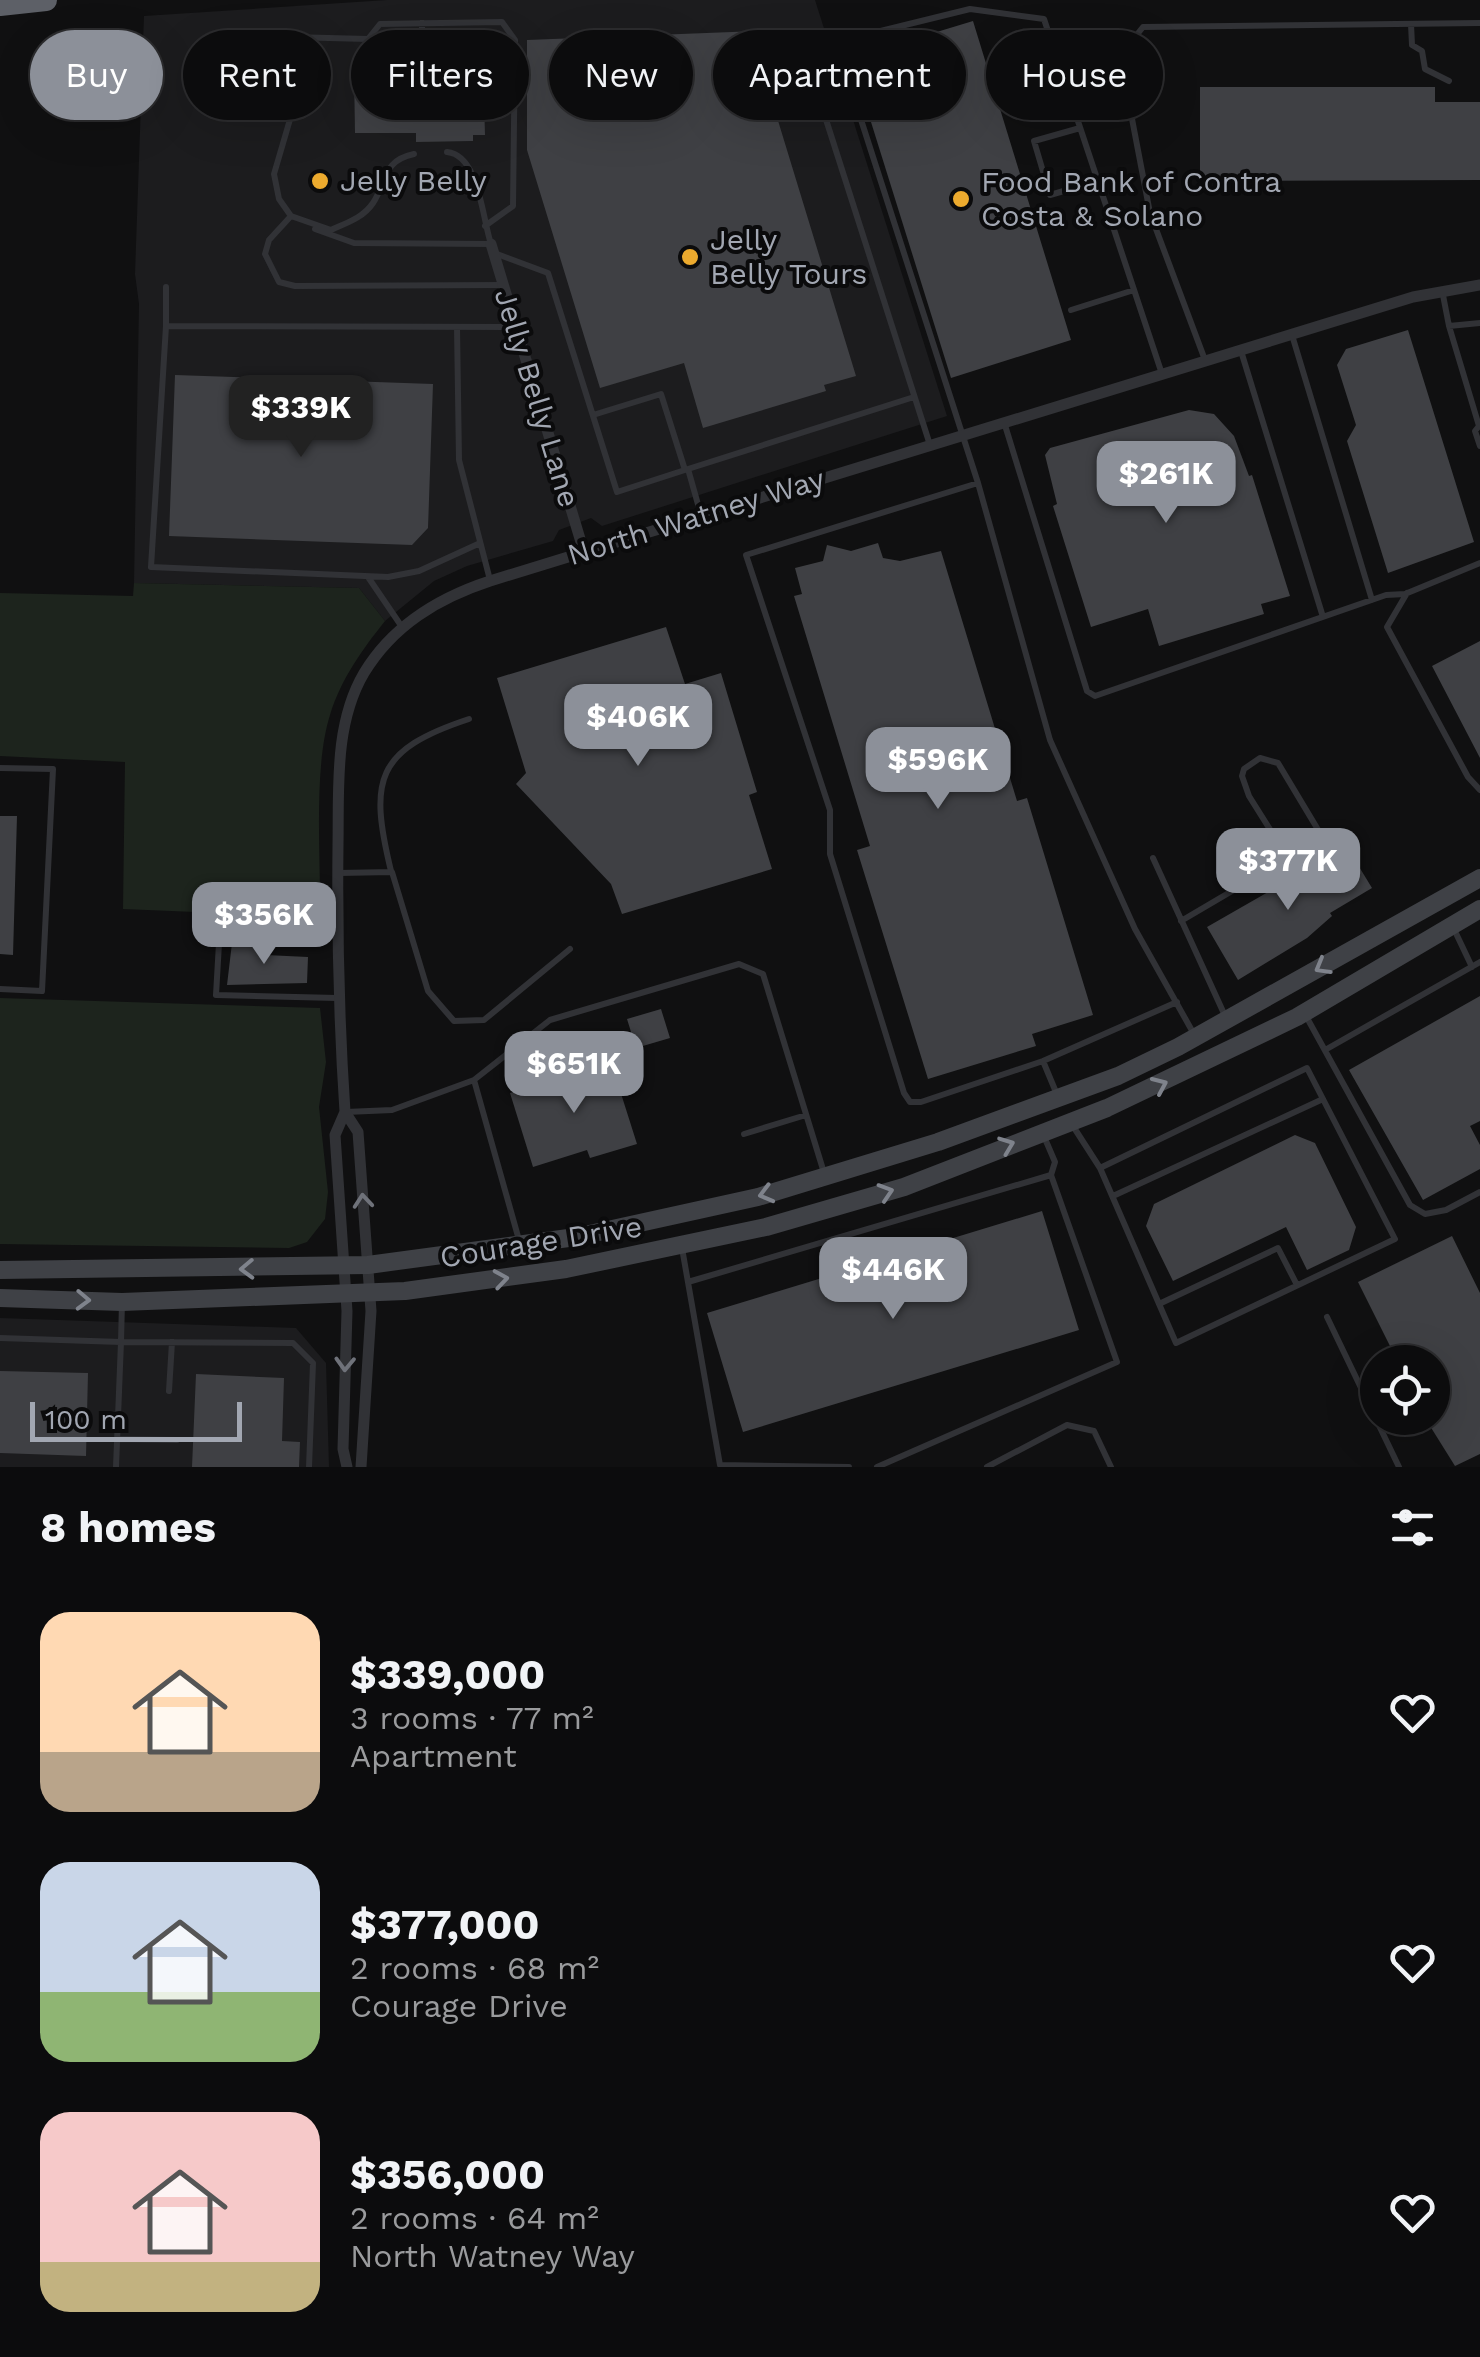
<!DOCTYPE html>
<html lang="en">
<head>
<meta charset="utf-8">
<style>
	body { margin:0; font-family:"Work Sans",sans-serif; background:#1a1a1b; color:#f1f3f6; height:100vh; display:flex; flex-direction:column; font-size:38px; white-space:nowrap }
	* { box-sizing:border-box; margin:0 }
	p { font-size:32px; color:#9a9b9d }
	.icon { flex:none; width:55px; height:55px; fill:none; stroke:currentColor; stroke-width:2; stroke-linecap:round; stroke-linejoin:round }
	.map { position:relative; height:1467px; overflow:hidden }
	.details { display:flex; flex-direction:column; background:#0c0c0d; flex:1 }
	.details>* { flex:none }
	.guide { position:absolute; left:30px; top:30px; width:1420px; height:90px; display:flex; gap:20px }
	.fabs { position:absolute; left:1360px; top:1345px; display:grid; gap:20px }
	.fabs a { display:grid; place-items:center; width:90px; height:90px; border-radius:50%; background:#0c0c0d; box-shadow:0 10px 40px #0002,0 0 0 2px #2c2c2e; font-size:50px }
	.scale { position:absolute; left:30px; bottom:25px; width:212px; box-sizing:border-box; padding-left:10px; border:5px solid #a2a7b2; border-top:0; font-size:28px; line-height:35px; white-space:nowrap; color:#a2a7b2; -webkit-text-stroke:8px #0b0b0c; paint-order:stroke }
	.price { position:absolute; translate:-50% -85px; padding:0 22px; border-radius:20px; background:#8c9099; color:#fff; font-size:32px; line-height:65px; filter:drop-shadow(0 2px 5px #0008) }
	.price::after { content:''; position:absolute; left:50%; top:60px; width:30px; height:22px; margin-left:-15px; background:inherit; clip-path:polygon(0 0,100% 0,50% 100%) }
	.price.current { background:#222; color:#fff }
	ul { padding:0; list-style:none }
	li { display:flex; align-items:center; gap:30px; height:250px; padding:0 40px }
	li span { display:grid; place-items:center; flex:none; width:280px; height:200px; border-radius:30px; color:#555 }
	li>.icon { margin-inline-start:auto }
	span .icon { width:120px; height:120px; fill:#fffc; stroke-width:1 }
	li b { font-size:42px }
	h2 { display:flex; justify-content:space-between; align-items:center; height:120px; padding:0 40px; font-size:42px }
	.chip { padding:0 35px; border-radius:45px; background:#0c0c0d; box-shadow:0 10px 40px #0002,0 0 0 2px #2c2c2e; font-size:35px; line-height:90px }
	.chip.current { background:#8c9099; color:#fff }
	.map>svg:first-child { display:block }
</style>
</head>
<body>
<div class="map">
<svg width="1480" height="1467" viewBox="0 0 1480 1467">
	<rect width="100%" height="100%" fill="#101011"/>
	<!-- built -->
	<path fill="#1c1c1e" d="M387,0H815L947,416L602,526L591,518L559,530L553,541L467,566L434,581L385,621L359,588L134,583L139,304L135,274L144,16Z
		M0,1318L296,1328L326,1363L329,1467H0Z"/>
	<!-- green -->
	<path fill="#1d241d" d="M134,583L359,588L385,621C362,650 341,679 330,715C313,768 321,860 320,917L123,909L125,762L0,756V593L133,596Z
		M0,998L320,1008L326,1062L319,1107L328,1192L325,1219L307,1242L289,1248L0,1244Z"/>
	<!-- building -->
	<path fill="#3f4044" d="M973,21L1071,340L951,378L851,58Z
		M786,30L799,67L765,78L856,376L824,385L826,391L703,428L684,363L600,388L527,150V40Z
		M483,66L485,135H473V141L416,142V133H355L354,72H376V67Z
		M1200,87H1435V102H1480V180L1200,181Z
		M1408,330L1474,542L1388,573L1347,441L1356,425L1337,365L1346,349Z
		M175,375L433,384L428,528L412,545L169,536Z
		M1189,410L1214,414L1234,436L1249,476L1252,475L1290,596L1261,604L1264,614L1159,646L1148,609L1091,627L1053,506L1057,504L1045,455L1050,448Z
		M878,543L883,558L900,561L941,551L1017,801L1027,798L1093,1015L1032,1034L1036,1046L928,1079L857,850L870,846L794,596L802,594L795,568L823,561L827,545L851,551Z
		M666,627L685,684L721,673L757,792L749,795L772,869L622,914L611,884L516,784L526,773L497,678Z
		M1480,641V758L1432,666Z
		M0,816H17L13,955L0,954Z
		M1347,847L1372,888L1330,913L1332,916L1307,938L1238,980L1207,927Z
		M232,943L267,944L266,955L308,957L307,983L227,985Z
		M1480,996V1121L1470,1126L1480,1145V1169L1423,1200L1349,1070Z
		M661,1009L670,1038L636,1048L627,1019Z
		M611,1062L637,1144L590,1158L587,1150L533,1167L510,1093Z
		M1295,1135L1315,1143L1356,1227L1349,1250L1307,1270L1286,1227L1173,1281L1146,1226L1154,1204Z
		M1042,1211L1079,1330L743,1432L707,1313Z
		M1452,1236L1480,1293V1454L1455,1466L1425,1418H1432V1362H1398L1358,1282Z
		M0,1371L88,1373L86,1456L0,1453Z
		M196,1374L284,1378L282,1441L300,1442L299,1467H192Z"/>
	<g fill="none" stroke-linecap="round" stroke-linejoin="round">
		<!-- lane -->
		<path stroke="#313236" stroke-width="6" d="M422,23V52H470
			M1411,24L1412,45L1422,51L1425,69L1449,81
			M814,82L930,445
			M1080,128L1034,141L1050,195L1098,181
			M414,154C382,161 388,180 373,203C363,218 346,223 331,230L291,216L279,199L274,174L291,116L289,37L368,39L380,24L502,22L515,40L513,206L485,226
			M291,216L269,240L265,254L279,282L295,286L503,285
			M315,229L354,243L491,244C482,217 479,155 447,152
			M497,254L548,273L617,492L688,469
			M166,287V326L515,327
			M1442,290L1449,326L1480,323
			M1071,310L1134,290
			M166,326L151,567L388,577L419,571L478,544
			M1449,326L1479,426L1475,431L1480,446
			M457,327L459,460L490,580
			M1292,335L1372,600
			M1241,351L1323,617
			M1205,360L1150,213L1120,56L1143,27L1480,23
			M1162,374L1044,19L970,9L836,42L978,483L1050,740L1135,929L1195,1036
			M593,415L661,394L685,470
			M1004,422L1087,691L1095,696L1386,595L1405,594L1480,563
			M978,483L746,555L830,810V854L904,1093L910,1102H921L1043,1061L1177,1002
			M701,515L688,469L914,397
			M368,577L402,627
			M1407,593L1387,627L1468,777L1480,790
			M0,768L53,769L42,991L0,989
			M1153,858L1226,1018
			M391,871C369,780 375,750 469,719
			M339,873L392,872L428,991L454,1021L484,1020L570,949
			M1181,921L1288,858L1249,796L1242,776L1244,769L1260,758L1278,763L1323,838L1288,858
			M1453,927L1472,967
			M336,932L220,926L216,995L337,998
			M1306,1016L1410,1205L1425,1214L1446,1210L1480,1192
			M1325,1050L1480,962
			M1043,1061L1058,1097
			M346,1112L392,1110L474,1080
			M1071,1123L1100,1168L1307,1068L1395,1239L1176,1343L1100,1168
			M744,1134L806,1115
			M1113,1196L1323,1099
			M519,1240L474,1080L550,1020L739,964L763,974L825,1176
			M682,1248L720,1465L849,1467
			M688,1282L1051,1175
			M122,1302L121,1342L293,1343L313,1363L309,1467
			M1159,1304L1278,1248L1297,1285
			M1327,1317L1399,1467
			M0,1338L121,1342L116,1467
			M169,1391L172,1342
			M117,1439L177,1440
			M877,1467L1117,1362L1051,1175L1055,1162L1043,1134
			M987,1467L1067,1425L1094,1431L1111,1467"/>
		<!-- street -->
		<path stroke="#313236" stroke-width="11" d="M491,244L584,552
			M345,1112L358,1132L371,1311L361,1467
			M347,1467L343,1449L347,1311L335,1135L345,1112C339,1022 337,935 338,845C339,788 334,724 364,673C393,625 438,598 490,581L1413,297L1480,285"/>
		<!-- secondary -->
		<path stroke="#3f4146" stroke-width="18" d="M0,1270L368,1265L576,1237L758,1197L938,1142L1118,1076L1178,1047L1480,878
			M0,1298L122,1302L405,1291L566,1269L766,1227L904,1187L1107,1108L1297,1017L1480,909"/>
		<!-- highway -->
		<path stroke="#5d6067" stroke-width="22" d="M0,5L46,0"/>
	</g>
	<!-- one-way arrows -->
	<defs><path id="oneway-chevron" d="M-2-3.5L2.5 0L-2 3.5" fill="none" stroke-width="1.6" stroke-linecap="round" stroke-linejoin="round" transform="scale(2.5)"/></defs>
	<g stroke="#7f838c">
		<use href="#oneway-chevron" transform="translate(1322 967) rotate(150)"/>
		<use href="#oneway-chevron" transform="translate(1160 1085) rotate(-24)"/>
		<use href="#oneway-chevron" transform="translate(1007 1145) rotate(-21)"/>
		<use href="#oneway-chevron" transform="translate(886 1192) rotate(-18)"/>
		<use href="#oneway-chevron" transform="translate(766 1194) rotate(165)"/>
		<use href="#oneway-chevron" transform="translate(247 1269) rotate(178)"/>
		<use href="#oneway-chevron" transform="translate(501 1279) rotate(-9)"/>
		<use href="#oneway-chevron" transform="translate(83 1300) rotate(2)"/>
	</g>
	<g stroke="#6f727a">
		<use href="#oneway-chevron" transform="translate(363 1201) rotate(-95)"/>
		<use href="#oneway-chevron" transform="translate(345 1364) rotate(92)"/>
	</g>
	<!-- markers -->
	<g fill="#ecaa2e" stroke="#0b0b0c" stroke-width="4">
		<circle cx="320" cy="181" r="10"/>
		<circle cx="961" cy="199" r="10"/>
		<circle cx="690" cy="257" r="10"/>
	</g>
	<g text-anchor="middle" stroke-width="8" stroke-linejoin="round" paint-order="stroke">
		<!-- poi labels -->
		<g font-size="30" fill="#a2a7b2" stroke="#0b0b0c" text-anchor="start">
			<text x="340" y="191">Jelly Belly</text>
			<text x="981" y="192">Food Bank of Contra<tspan x="981" dy="34">Costa &amp; Solano</tspan></text>
			<text x="710" y="250">Jelly<tspan x="710" dy="34">Belly Tours</tspan></text>
		</g>
		<!-- street labels -->
		<g font-size="30" fill="#a2a7b2" stroke="#0b0b0c">
			<text transform="translate(537 398) rotate(73)" y="10">Jelly Belly Lane</text>
			<text transform="translate(696 517) rotate(-17)" y="10">North Watney Way</text>
			<text transform="translate(541 1242) rotate(-9)" y="10">Courage Drive</text>
		</g>
	</g>
</svg>
<div class="fabs">
<a><svg class="icon" aria-label="locate" viewBox="0 0 24 24"><circle cx="12" cy="12" r="6"/><path d="M12 2v4M12 18v4M2 12h4M18 12h4"/></svg></a>
</div>
<div class="scale">100 m</div>
<b class="price current" style="left:301px;top:460px">$339K</b>
<b class="price" style="left:1166px;top:526px">$261K</b>
<b class="price" style="left:638px;top:769px">$406K</b>
<b class="price" style="left:938px;top:812px">$596K</b>
<b class="price" style="left:1288px;top:913px">$377K</b>
<b class="price" style="left:264px;top:967px">$356K</b>
<b class="price" style="left:574px;top:1116px">$651K</b>
<b class="price" style="left:893px;top:1322px">$446K</b>
<div class="guide">
<a class="chip current">Buy</a>
<a class="chip">Rent</a>
<a class="chip">Filters</a>
<a class="chip">New</a>
<a class="chip">Apartment</a>
<a class="chip">House</a>
</div>
</div>
<section class="details">
<h2>8 homes<svg class="icon" aria-label="filters" viewBox="0 0 24 24"><path d="M4 7h16M4 17h16"/><circle cx="9" cy="7" r="2"/><circle cx="15" cy="17" r="2"/></svg></h2>
<ul>
<li><span style="background:linear-gradient(#ffd9b3 70%,#b9a48a 0)"><svg class="icon" aria-label="home" viewBox="0 0 24 24"><path d="M3 11l9-7 9 7M6 9v11h12V9"/></svg></span><div><b>$339,000</b><p>3 rooms · 77 m²</p><p>Apartment</p></div><svg class="icon" aria-label="heart" viewBox="0 0 24 24"><path d="M12 20l-8-8c-3-5 5-10 8-4 3-6 11-1 8 4z"/></svg></li>
<li><span style="background:linear-gradient(#c9d6e8 65%,#8fb573 0)"><svg class="icon" aria-label="home" viewBox="0 0 24 24"><path d="M3 11l9-7 9 7M6 9v11h12V9"/></svg></span><div><b>$377,000</b><p>2 rooms · 68 m²</p><p>Courage Drive</p></div><svg class="icon" aria-label="heart" viewBox="0 0 24 24"><path d="M12 20l-8-8c-3-5 5-10 8-4 3-6 11-1 8 4z"/></svg></li>
<li><span style="background:linear-gradient(#f6c9c9 75%,#c2b280 0)"><svg class="icon" aria-label="home" viewBox="0 0 24 24"><path d="M3 11l9-7 9 7M6 9v11h12V9"/></svg></span><div><b>$356,000</b><p>2 rooms · 64 m²</p><p>North Watney Way</p></div><svg class="icon" aria-label="heart" viewBox="0 0 24 24"><path d="M12 20l-8-8c-3-5 5-10 8-4 3-6 11-1 8 4z"/></svg></li>
</ul>
</section>
</body>
</html>
